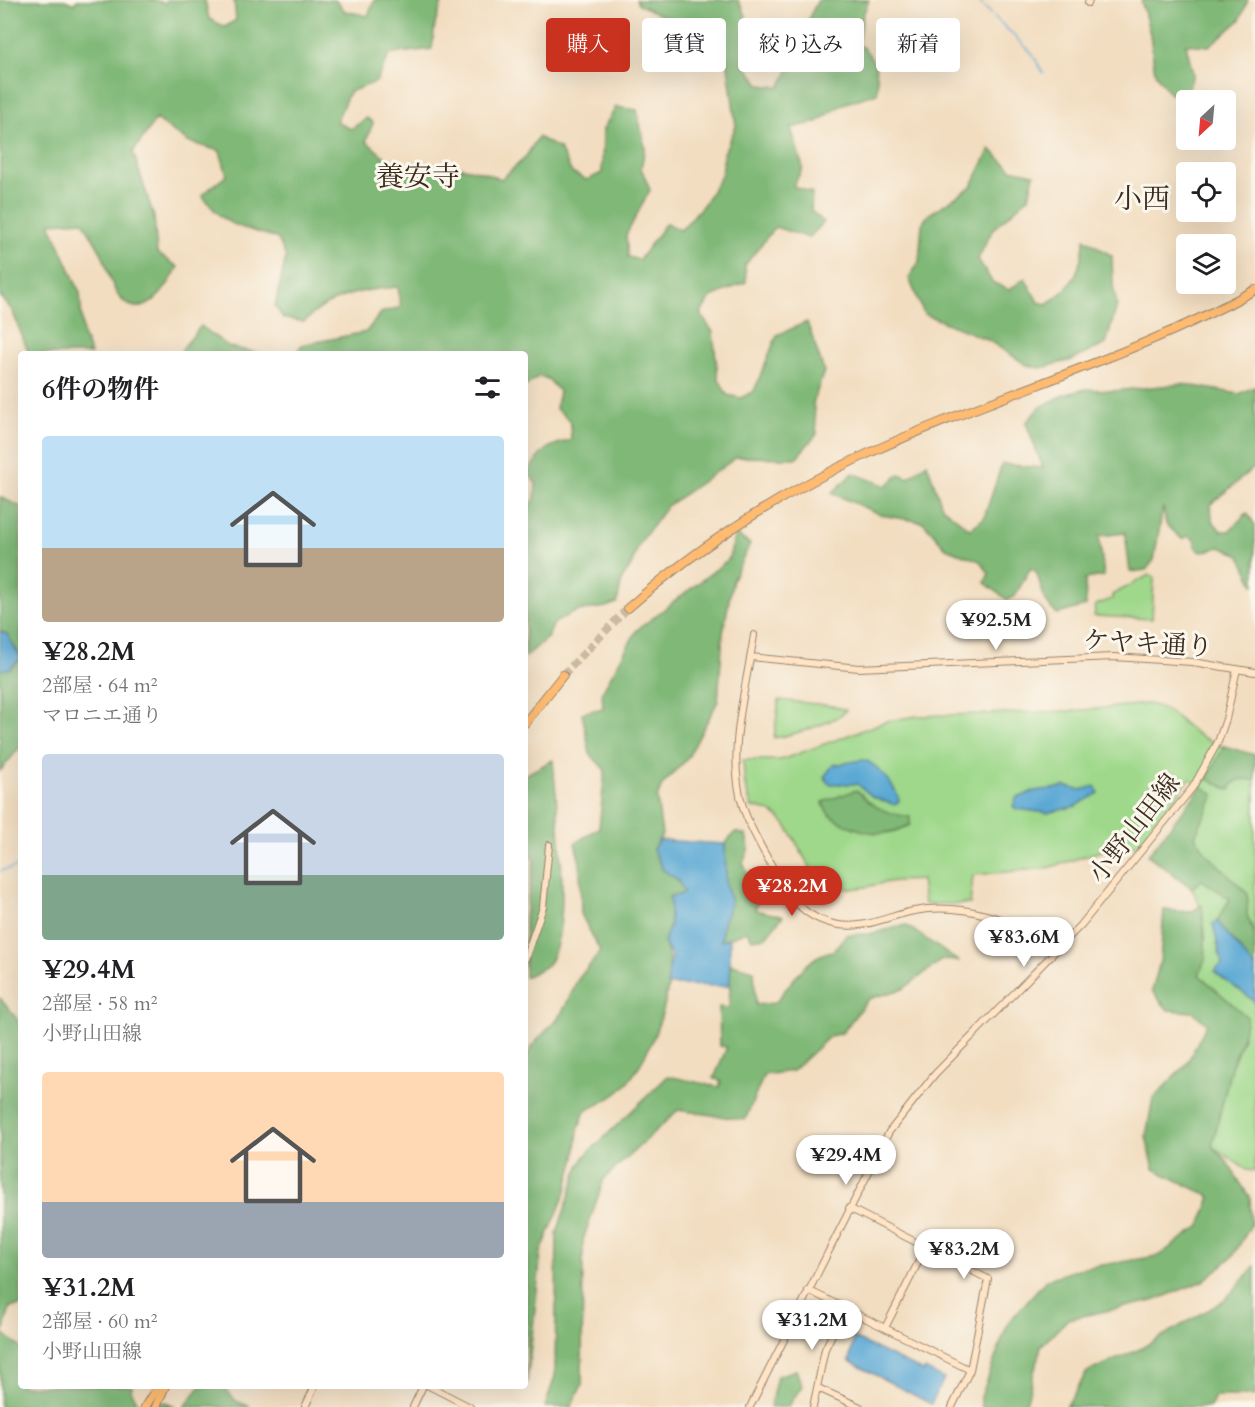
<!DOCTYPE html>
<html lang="ja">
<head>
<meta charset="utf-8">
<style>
	body { margin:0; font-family:Cardo,"Noto Serif JP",serif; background:#f6f6f6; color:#202124; height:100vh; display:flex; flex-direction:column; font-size:22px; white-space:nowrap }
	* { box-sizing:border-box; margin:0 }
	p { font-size:20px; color:#757577 }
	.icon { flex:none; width:33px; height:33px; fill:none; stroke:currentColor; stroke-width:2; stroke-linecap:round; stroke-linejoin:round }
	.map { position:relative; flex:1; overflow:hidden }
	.side { position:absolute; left:18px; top:351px; width:510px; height:1038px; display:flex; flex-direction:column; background:#fff; border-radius:6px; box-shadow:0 6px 24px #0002 }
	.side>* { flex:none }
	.guide { position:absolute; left:546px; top:18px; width:570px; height:54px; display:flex; gap:12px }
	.needle { width:39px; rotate:206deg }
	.tools { position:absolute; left:1176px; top:90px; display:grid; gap:12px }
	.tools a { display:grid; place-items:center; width:60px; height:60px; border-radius:6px; background:#fff; box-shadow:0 6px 24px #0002; font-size:30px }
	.price { position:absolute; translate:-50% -51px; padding:0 14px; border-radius:21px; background:#fff; color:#222; font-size:20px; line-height:39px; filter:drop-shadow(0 2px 3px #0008) }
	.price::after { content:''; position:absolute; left:50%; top:36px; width:18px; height:14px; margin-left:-9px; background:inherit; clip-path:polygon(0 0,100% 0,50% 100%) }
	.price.on { background:#c8321e; color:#fff }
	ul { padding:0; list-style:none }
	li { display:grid; align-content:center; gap:12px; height:318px; padding:0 24px }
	li span { display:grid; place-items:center; height:186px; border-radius:6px; color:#555 }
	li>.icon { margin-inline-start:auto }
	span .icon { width:108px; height:108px; fill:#fffc; stroke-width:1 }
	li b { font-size:26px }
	h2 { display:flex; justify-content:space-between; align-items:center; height:72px; padding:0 24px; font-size:26px }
	.tag { padding:0 21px; border-radius:6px; background:#fff; box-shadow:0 6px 24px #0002; font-size:21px; line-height:54px }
	.tag.on { background:#c8321e; color:#fff }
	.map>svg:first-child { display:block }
</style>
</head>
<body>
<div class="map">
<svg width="1255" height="1407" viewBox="0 0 1255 1407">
	<rect width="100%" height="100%" fill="#fbf7ec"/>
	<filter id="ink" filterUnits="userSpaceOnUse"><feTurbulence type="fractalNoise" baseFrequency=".0167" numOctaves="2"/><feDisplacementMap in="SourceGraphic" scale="12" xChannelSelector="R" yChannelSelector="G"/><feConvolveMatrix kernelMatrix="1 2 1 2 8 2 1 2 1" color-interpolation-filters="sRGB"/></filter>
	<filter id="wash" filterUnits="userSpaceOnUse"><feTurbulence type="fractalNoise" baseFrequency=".008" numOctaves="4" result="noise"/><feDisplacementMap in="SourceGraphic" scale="24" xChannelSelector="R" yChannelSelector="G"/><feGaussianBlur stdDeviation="1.35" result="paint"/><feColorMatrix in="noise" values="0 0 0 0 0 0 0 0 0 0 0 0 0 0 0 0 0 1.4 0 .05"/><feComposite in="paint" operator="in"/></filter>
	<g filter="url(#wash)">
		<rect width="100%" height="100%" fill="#f2ddc0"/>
		<!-- green -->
		<path fill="#9fd88b" stroke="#6d8154" stroke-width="1.5" d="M1149,575L1154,577L1152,619L1094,616L1096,605L1112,599V595Z
			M779,700L833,706L846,710C835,723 792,735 774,738Z
			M1147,704C1175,708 1180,725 1202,737C1217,745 1238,753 1255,755V1171L1247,1170L1212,1146L1231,1067L1243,1037L1246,1017L1199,975C1210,947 1206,914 1192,888L1205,866L1175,845L1214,795L1190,779L1137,846H1117L1048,868L973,875L970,904H924L921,880C908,881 895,880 884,883C869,886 858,890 843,888C791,880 804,808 752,808L745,785L743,760H781L887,721L917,716L1072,711Z"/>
		<!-- forest -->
		<path fill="#7fb877" stroke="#5d714a" stroke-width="1.5" d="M0,0H65L74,4L77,0H154L165,3L167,0H205L209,19L225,27L236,20L234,0H335L345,11L368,16L374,0H443L435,24L432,49L390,54L376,82L349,92L336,122L351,129L367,118L373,123L366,141L393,164C429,162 469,165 501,179L525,158L538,137L560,149L572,173L587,180L602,173L603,129L616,107L637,110L645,148L641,168L650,190L626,235L628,257L639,260L666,223L681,230L704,204L722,174L724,153L736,126L727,58L677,23L638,4L636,0H738L746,16L743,63L761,85L780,87C796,59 802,28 818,0H869L863,15L858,43C875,57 879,71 877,93L843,104L817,122L791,128L803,168L793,186L812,193L811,211L824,222L809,238L775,227L745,265L746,282L711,297L700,314L713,332L718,377L727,395L741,398L754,391L777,335L807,322L824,371L813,403L817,434L796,458L737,457L666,507L639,544L631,566L622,579L617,603L606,607L577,611L554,623L548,637L525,657V511L535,499L536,484L528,472C542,450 546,446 571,440L570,420L556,409L559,391L548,379L539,376L525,387V354H295L302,345L366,332L381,313L401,307L398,287C363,289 329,296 304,322L283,318L275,306L286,257L278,239C239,224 229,232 202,195L227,175L220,151L188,142L156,119L133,152L154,217L157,253L178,267C167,288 145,324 120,298C111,288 107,266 102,254C96,243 89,232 83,221L50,223L80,293L83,336L91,354H29L12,310L0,296Z
			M1141,0H1248L1240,20L1209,46L1186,44L1193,74L1188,92L1170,94L1155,73L1150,34Z
			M990,149L1011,169L1034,174L1029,197L993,229L978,259L992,282L1009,290L1025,278L1038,302L1046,304C1076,286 1079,272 1085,239L1112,256L1113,286L1117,305L1106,344L1072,360L1040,368L1027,365L988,340L924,314L909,278L919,262L922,224L928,215L971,187Z
			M201,326L229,347L263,354H182V349Z
			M1182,384L1239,394L1255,387V467L1211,504L1212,520L1221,531H1229L1247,513L1255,525V586L1239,554L1220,547L1201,552L1195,547V540L1188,536L1182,539L1166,524L1163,507L1154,560L1146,570L1130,572L1125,533L1099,536L1104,576L1085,579L1086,606L1058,614C1044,607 1041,585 1036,571L1030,569L1015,596L1008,600L985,583L989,573L980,561L946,548L923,522L881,515L832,493L853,473L886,486L900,474L908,478L927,463L942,507L970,529L984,518L1002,464L1043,468L1026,423L1039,408L1063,395L1086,389L1113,391Z
			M0,497L21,507V658L7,634L0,631Z
			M736,535L750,544L733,579L723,633L718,701L687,759L662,785L657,798L662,835L653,849L663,870L678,880L684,892L680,895L670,896V925L664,942C682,981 650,1060 622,1089C612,1099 597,1105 585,1111L578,1130L575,1158L565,1194L541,1252L527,1383L525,1064C530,1041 548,1032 560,1015C568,1004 571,992 577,981C584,970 594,962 600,951L581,914L580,863L575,843L599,828L605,770L590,754L582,713L603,708L602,692L637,630L728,560Z
			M21,660V746L0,771V670L9,668Z
			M1224,746L1255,755V780C1243,779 1235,777 1230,790L1207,779Z
			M553,760C556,807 574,926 549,963C544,969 532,973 525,977V917L534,861L525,845V775Z
			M1202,786L1214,795L1195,836L1206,853L1248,894L1247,915L1255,936V968L1217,921L1230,899L1202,880L1192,888L1148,855Z
			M856,790C863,794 865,799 871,803C883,812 896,815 910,817V825C900,830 889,834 877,833C861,832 824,820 823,802Z
			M735,832L746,835L749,848L743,863L752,884L764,886L755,910L783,916L766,937L752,939L747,931L721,941L723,923L731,903L726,883L725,844Z
			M1202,905L1206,957L1199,975L1247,1017L1243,1037L1231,1067L1212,1146L1225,1159L1250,1198L1251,1225L1233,1256L1203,1281L1153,1301L1068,1319L1041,1346L1025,1407H981V1397L1008,1323L1046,1280L1078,1269L1158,1256L1200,1226L1211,1197L1154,1169L1146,1136L1153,1098L1186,1065L1207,1024L1193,1012L1168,1010L1152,991L1160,962L1164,910L1191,912Z
			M906,925L958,961L942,960L903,989L868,999L842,1033L830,1036L792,1071L764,1075L745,1120L678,1110L604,1179L583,1240L582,1385L571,1407H545L555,1376L557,1233L579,1166L585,1156L668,1076L719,1087L721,1081L714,1078L727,1047L720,1046L719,1007L729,1008L731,964L754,970L756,1005L775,1003C790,985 808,954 833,951L846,935L869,934Z
			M0,998L21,1024V1306L10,1307L3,1333L21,1348V1386H132L131,1390L138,1403L165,1402L176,1407H0Z
			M1255,1266V1396H1215L1210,1407H1066L1087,1372L1140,1349L1224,1301Z
			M796,1370L802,1386L788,1407H770L777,1376Z
			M201,1386H223L236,1401L251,1407H184Z"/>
		<!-- water -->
		<path fill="#5aa8d4" stroke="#4a6979" stroke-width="1.5" d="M0,632L7,634L21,658L9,669L0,670Z
			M863,760C875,761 898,790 899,801L895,805L873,797L857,784H829L824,777L833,765Z
			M1065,786L1080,790L1095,786L1099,793L1076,806L1048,813L1016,809L1013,806L1017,797C1025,798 1028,791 1035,791C1046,789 1054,790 1065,786Z
			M659,840L725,844L726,884L731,903L723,923L721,941L730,938V986L667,985L671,956L664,942L670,925V896L680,895L684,892L678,880L663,870L653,849Z
			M1217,921L1255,968V1002C1241,990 1228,984 1214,971L1222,964L1213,924Z
			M854,1338L924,1372L925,1369L944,1379L931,1404L849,1361Z"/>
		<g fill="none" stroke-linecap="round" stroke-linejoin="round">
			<!-- stream -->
			<path stroke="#5aa8d4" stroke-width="1.5" d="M977,0L1032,53L1043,73
				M0,871L21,866"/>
		</g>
	</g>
	<g filter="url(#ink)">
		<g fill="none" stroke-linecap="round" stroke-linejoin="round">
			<!-- highway-tunnel -->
			<path stroke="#cdb9a0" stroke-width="8" stroke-dasharray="8 4" stroke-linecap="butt" d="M563,675L628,608"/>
			<!-- secondary casing -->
			<g stroke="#96846f" stroke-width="8">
				<path id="secondary" d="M1088,3L1089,0
					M754,635C746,690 726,753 743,807C750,829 762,848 773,868C787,896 805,920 839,925C866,929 888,916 914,911C969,901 1013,923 1062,946
					M751,657L859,668L1114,657L1192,662L1255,672
					M525,959L543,907L549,845
					M849,1208L988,1279L970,1370L952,1407
					M808,1290L970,1370
					M885,1328L926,1247
					M429,1386L470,1407
					M818,1388L860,1407
					M305,1407L315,1386
					M413,1407L423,1386
					M750,1407L889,1132L935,1074L1081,925L1193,787L1218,742L1226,719L1237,669
					M813,1407L825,1349L845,1308"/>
			</g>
			<!-- highway casing -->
			<g stroke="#96846f" stroke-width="10">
				<path id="highway" d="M628,608C700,545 780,494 867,454C994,395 1132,358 1255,290
					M525,723L563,675
					M145,1407L158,1386
					M156,1407L165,1386"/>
			</g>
			<!-- secondary -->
			<use href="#secondary" stroke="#ffe4c6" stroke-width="6"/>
			<!-- highway -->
			<use href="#highway" stroke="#febb71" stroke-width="8"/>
		</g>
	</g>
	<g text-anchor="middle" stroke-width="6" stroke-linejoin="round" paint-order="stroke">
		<!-- street labels -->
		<g font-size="26" fill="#3b2a1e" stroke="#fbf7ec">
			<text transform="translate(1148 643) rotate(3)" y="9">ケヤキ通り</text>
			<text transform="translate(1134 828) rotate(-52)" y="9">小野山田線</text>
		</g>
		<!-- quarter labels -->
		<g font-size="28" fill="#3b2a1e" stroke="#fbf7ec">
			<text x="418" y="186">養安寺</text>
			<text x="1142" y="208">小西</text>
		</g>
	</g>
</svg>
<div class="tools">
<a><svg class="needle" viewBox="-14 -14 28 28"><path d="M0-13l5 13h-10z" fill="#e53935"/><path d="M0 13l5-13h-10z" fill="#757577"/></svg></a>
<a><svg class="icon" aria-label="locate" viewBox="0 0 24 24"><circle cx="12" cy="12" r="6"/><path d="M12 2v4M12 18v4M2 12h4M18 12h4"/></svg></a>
<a><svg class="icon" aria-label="layers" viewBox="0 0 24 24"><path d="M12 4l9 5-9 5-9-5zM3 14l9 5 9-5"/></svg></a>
</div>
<b class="price" style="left:996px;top:651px">¥92.5M</b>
<b class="price on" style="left:792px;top:917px">¥28.2M</b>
<b class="price" style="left:1024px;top:968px">¥83.6M</b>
<b class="price" style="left:846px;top:1186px">¥29.4M</b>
<b class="price" style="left:964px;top:1280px">¥83.2M</b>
<b class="price" style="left:812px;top:1351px">¥31.2M</b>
<div class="guide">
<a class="tag on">購入</a>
<a class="tag">賃貸</a>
<a class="tag">絞り込み</a>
<a class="tag">新着</a>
</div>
<section class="side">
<h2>6件の物件<svg class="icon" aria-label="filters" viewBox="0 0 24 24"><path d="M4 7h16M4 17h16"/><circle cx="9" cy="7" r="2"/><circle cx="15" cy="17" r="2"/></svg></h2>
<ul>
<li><span style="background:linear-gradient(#bfe0f5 60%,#b9a48a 0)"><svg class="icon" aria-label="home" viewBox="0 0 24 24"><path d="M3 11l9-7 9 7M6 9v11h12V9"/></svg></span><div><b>¥28.2M</b><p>2部屋 · 64 m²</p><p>マロニエ通り</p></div></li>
<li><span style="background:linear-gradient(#c9d6e8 65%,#7fa58c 0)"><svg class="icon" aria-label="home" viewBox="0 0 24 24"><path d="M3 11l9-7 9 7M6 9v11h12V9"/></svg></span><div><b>¥29.4M</b><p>2部屋 · 58 m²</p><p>小野山田線</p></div></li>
<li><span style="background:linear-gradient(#ffd9b3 70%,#9aa5b1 0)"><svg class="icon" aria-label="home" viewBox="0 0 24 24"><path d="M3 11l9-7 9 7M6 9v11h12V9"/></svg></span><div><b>¥31.2M</b><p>2部屋 · 60 m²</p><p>小野山田線</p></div></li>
</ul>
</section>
</div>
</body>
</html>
